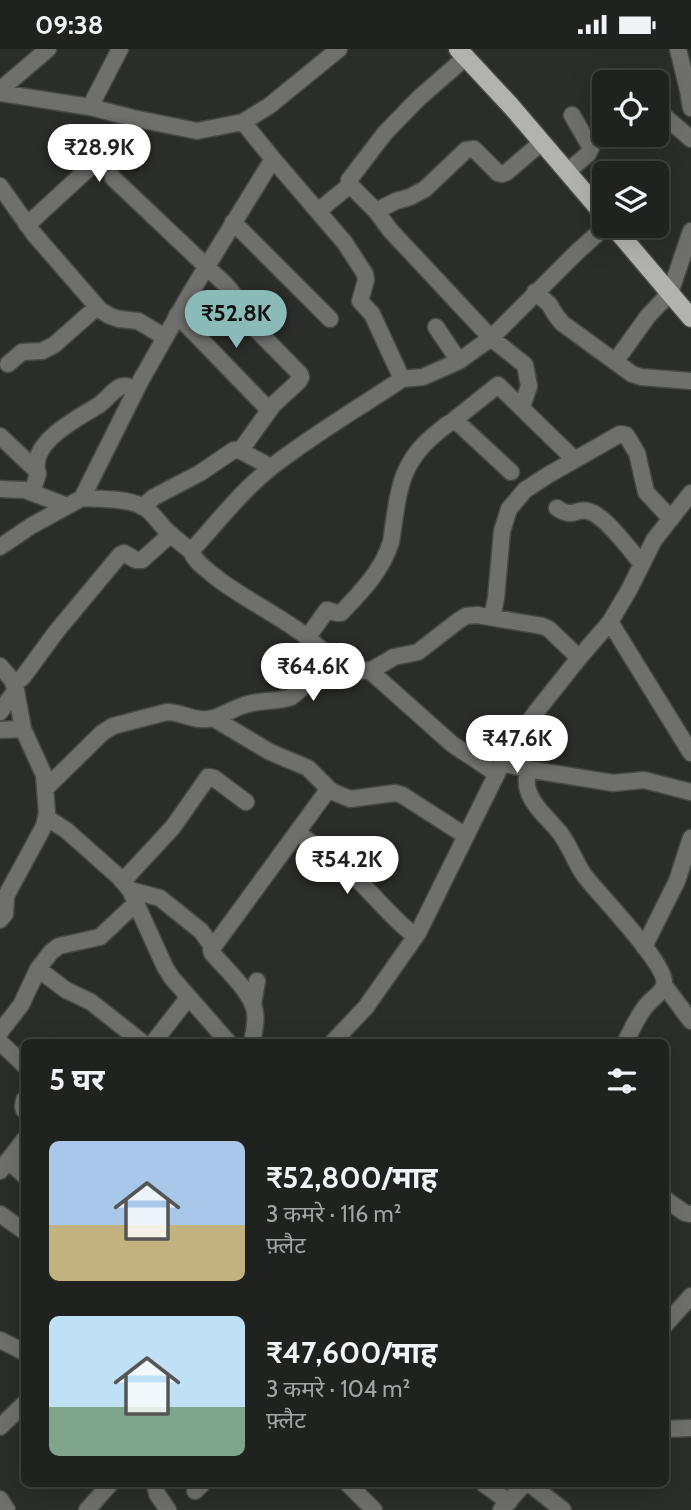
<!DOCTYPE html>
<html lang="hi">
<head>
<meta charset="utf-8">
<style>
	body { margin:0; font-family:Cabin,"Noto Sans Devanagari",sans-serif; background:#282a29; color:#f1f3f6; height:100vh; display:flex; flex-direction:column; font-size:26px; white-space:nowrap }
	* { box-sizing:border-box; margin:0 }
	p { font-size:23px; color:#a2a4a5 }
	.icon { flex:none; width:38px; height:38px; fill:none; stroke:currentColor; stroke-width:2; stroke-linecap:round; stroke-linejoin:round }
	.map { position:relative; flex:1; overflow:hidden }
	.side { position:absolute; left:21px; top:990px; width:648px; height:448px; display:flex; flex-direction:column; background:#202220; border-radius:10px; box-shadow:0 7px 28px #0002,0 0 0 2px #3d3f3e }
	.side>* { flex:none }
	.buttons { position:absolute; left:592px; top:21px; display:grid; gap:14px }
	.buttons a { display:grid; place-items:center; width:77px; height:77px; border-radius:10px; background:#202220; box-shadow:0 7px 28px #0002,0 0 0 2px #3d3f3e; font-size:35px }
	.price { position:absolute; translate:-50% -60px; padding:0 16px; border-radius:24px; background:#fff; color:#222; font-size:23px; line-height:46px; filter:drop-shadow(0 2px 4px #0008) }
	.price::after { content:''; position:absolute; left:50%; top:42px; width:21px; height:16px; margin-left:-10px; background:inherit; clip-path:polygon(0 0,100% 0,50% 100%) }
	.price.current { background:#8bbbb9; color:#111 }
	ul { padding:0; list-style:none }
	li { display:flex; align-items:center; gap:21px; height:175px; padding:0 28px }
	li span { display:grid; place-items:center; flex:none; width:196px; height:140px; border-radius:10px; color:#555 }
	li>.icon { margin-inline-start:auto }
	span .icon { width:84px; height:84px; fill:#fffc; stroke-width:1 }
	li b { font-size:30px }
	h2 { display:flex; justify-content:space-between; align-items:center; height:84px; padding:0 28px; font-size:30px }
	.status { display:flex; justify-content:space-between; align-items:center; height:49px; padding:0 35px; background:#202220; direction:ltr }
	.status svg { height:19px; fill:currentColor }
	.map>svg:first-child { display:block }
</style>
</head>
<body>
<div class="status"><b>09:38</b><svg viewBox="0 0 49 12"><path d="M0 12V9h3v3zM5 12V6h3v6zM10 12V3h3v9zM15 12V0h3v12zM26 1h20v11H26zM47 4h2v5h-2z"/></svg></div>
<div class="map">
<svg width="691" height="1461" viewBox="0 0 691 1461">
	<rect width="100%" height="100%" fill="#2b2d2a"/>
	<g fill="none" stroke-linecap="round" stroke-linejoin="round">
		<!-- minor casing -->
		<g stroke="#474946" stroke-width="19">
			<path id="minor" d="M678,0L688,41L691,59
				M466,8L419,49L385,84L349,131L350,136L376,162L390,181L491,289L525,316L529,337L522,358
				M0,41L48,0
				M0,44L90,58L133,69L197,82L243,73L269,57L339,0
				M90,58L120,0
				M656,60L691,90
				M567,123L588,105L591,99L572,66
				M113,129L227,237L234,246L241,265L300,325L301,328L299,332L273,356L240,402
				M0,137L34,185L100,261L110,267L119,270L138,272L165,288
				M318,162L350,136
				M376,162L396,152L410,148L425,140L466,101L474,100L498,124L502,125L507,123L542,93
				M233,173L330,270
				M27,176L89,119L123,91L127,85L133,69
				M535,243L549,255L555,265L562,274L632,325L641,328L691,332
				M177,266L269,361
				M459,312L491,289L577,203L606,177
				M615,313L648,267L670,244L691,182
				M8,315L22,303L42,302L54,296L97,258
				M402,330L423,328L459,312L436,278
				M454,371L498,336L575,411
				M0,387L37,422
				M0,440L25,441L67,457
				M32,443L38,425C27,394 78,369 99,356C106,351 112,342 120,338C126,335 131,339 136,340
				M82,449C101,450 124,449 142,457C152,462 158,473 165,480C173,488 182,495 191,502C217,474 242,441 273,417C314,385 359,359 402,330L372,265L360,252L366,231L365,225L345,194L273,110
				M142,458L154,448L200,424L234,401H239L271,418
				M557,459C573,470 575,459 588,462C605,466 630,501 642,515
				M0,498L31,477L82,449L141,331L191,243L273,110L243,73
				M191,502C195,513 204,518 213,526C251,557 305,576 335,616
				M492,568L496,549L502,482L509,460L525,441L548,426L620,385L626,386L637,404L646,443L671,470
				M610,573L691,704
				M307,589L327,561L337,564H341C361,543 382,522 391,493C398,450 397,417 433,387C440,381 448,373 456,372L511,423
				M0,617L12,631L16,641L23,680L44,726L47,764L44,777L6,847L5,865L0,871
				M369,621L452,695L497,725
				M14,635L23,628L56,583L120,506L124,504L136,511H142L171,485
				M0,663L16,641
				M213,669L270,703L308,719L331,742
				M0,681L23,680
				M502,714L527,720L613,734L644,731L691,743
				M527,720C527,727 526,735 528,741C533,758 550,771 560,784C570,797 575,813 584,826C598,845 670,917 664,937C661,945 651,950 646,957C637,968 631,982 625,994
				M46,739L102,684L113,677L167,663C179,663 188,669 200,670C216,672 227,662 242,657C258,650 275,654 291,648L328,617L335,616L361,622L372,621L394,608L418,603L458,572L466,567L477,566L542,577L549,580L579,609
				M47,769L66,781L119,828L130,841L165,918L172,929L229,994
				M297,783C318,800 341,815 361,834C379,852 395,872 415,887
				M123,832L173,778L208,728L214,729L246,753
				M130,841L160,849L201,882L212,897
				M644,898L677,832L691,789
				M38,920L66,941L91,953L143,994
				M664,936L691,972
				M253,955L257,932
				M0,983L21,956L38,920L51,903L59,897L100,888L137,853
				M0,993L24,1016
				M153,994L188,949
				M252,994C254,982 258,967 253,956C246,938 224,918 212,904L211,901L325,745L331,742L350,750L395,744L402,746L466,787
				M332,994L366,958L418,884L508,702L536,663L579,609L610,573L629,541L654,491L691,444
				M24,1051L23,1058L24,1061
				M8,1112L24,1126
				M0,1122L24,1091
				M665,1150L685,1164L691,1165
				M0,1165L24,1182
				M665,1276L691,1247
				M0,1291L24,1303
				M0,1378L24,1355
				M665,1380L691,1379
				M155,1435L157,1445L168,1461
				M348,1435L374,1461
				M484,1435L509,1453
				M530,1435L563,1461
				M195,1442L202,1435
				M0,1450L7,1461
				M87,1461L110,1435
				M501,1461L524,1435"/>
		</g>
		<!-- major casing -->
		<g stroke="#474946" stroke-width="21">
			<path id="major" d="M458,0L511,57L604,166
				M613,177L691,269"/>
		</g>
		<!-- minor -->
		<use href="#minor" stroke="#6f706e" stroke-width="16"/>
		<!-- major -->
		<use href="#major" stroke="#b2b3ae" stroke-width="18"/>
	</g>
</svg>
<div class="buttons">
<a><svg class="icon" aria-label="locate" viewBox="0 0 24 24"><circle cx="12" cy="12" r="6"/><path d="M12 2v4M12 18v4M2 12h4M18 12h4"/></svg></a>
<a><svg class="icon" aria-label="layers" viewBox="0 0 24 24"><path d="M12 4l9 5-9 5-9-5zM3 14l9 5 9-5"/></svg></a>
</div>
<b class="price" style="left:99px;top:135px">₹28.9K</b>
<b class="price current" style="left:236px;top:301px">₹52.8K</b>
<b class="price" style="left:313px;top:654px">₹64.6K</b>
<b class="price" style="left:517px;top:726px">₹47.6K</b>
<b class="price" style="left:347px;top:847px">₹54.2K</b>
<section class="side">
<h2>5 घर<svg class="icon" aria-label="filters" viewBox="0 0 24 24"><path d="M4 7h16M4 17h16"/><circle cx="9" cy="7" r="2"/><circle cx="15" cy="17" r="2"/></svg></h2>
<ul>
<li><span style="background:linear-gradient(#a9c7e8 60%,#c2b280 0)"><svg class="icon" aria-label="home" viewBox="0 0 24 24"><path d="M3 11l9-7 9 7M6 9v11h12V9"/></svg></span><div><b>₹52,800/माह</b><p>3 कमरे · 116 m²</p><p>फ़्लैट</p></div></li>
<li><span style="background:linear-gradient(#bfe0f5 65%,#7fa58c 0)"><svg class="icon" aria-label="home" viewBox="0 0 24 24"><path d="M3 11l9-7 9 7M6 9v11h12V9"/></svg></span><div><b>₹47,600/माह</b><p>3 कमरे · 104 m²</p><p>फ़्लैट</p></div></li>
</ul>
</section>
</div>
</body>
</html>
